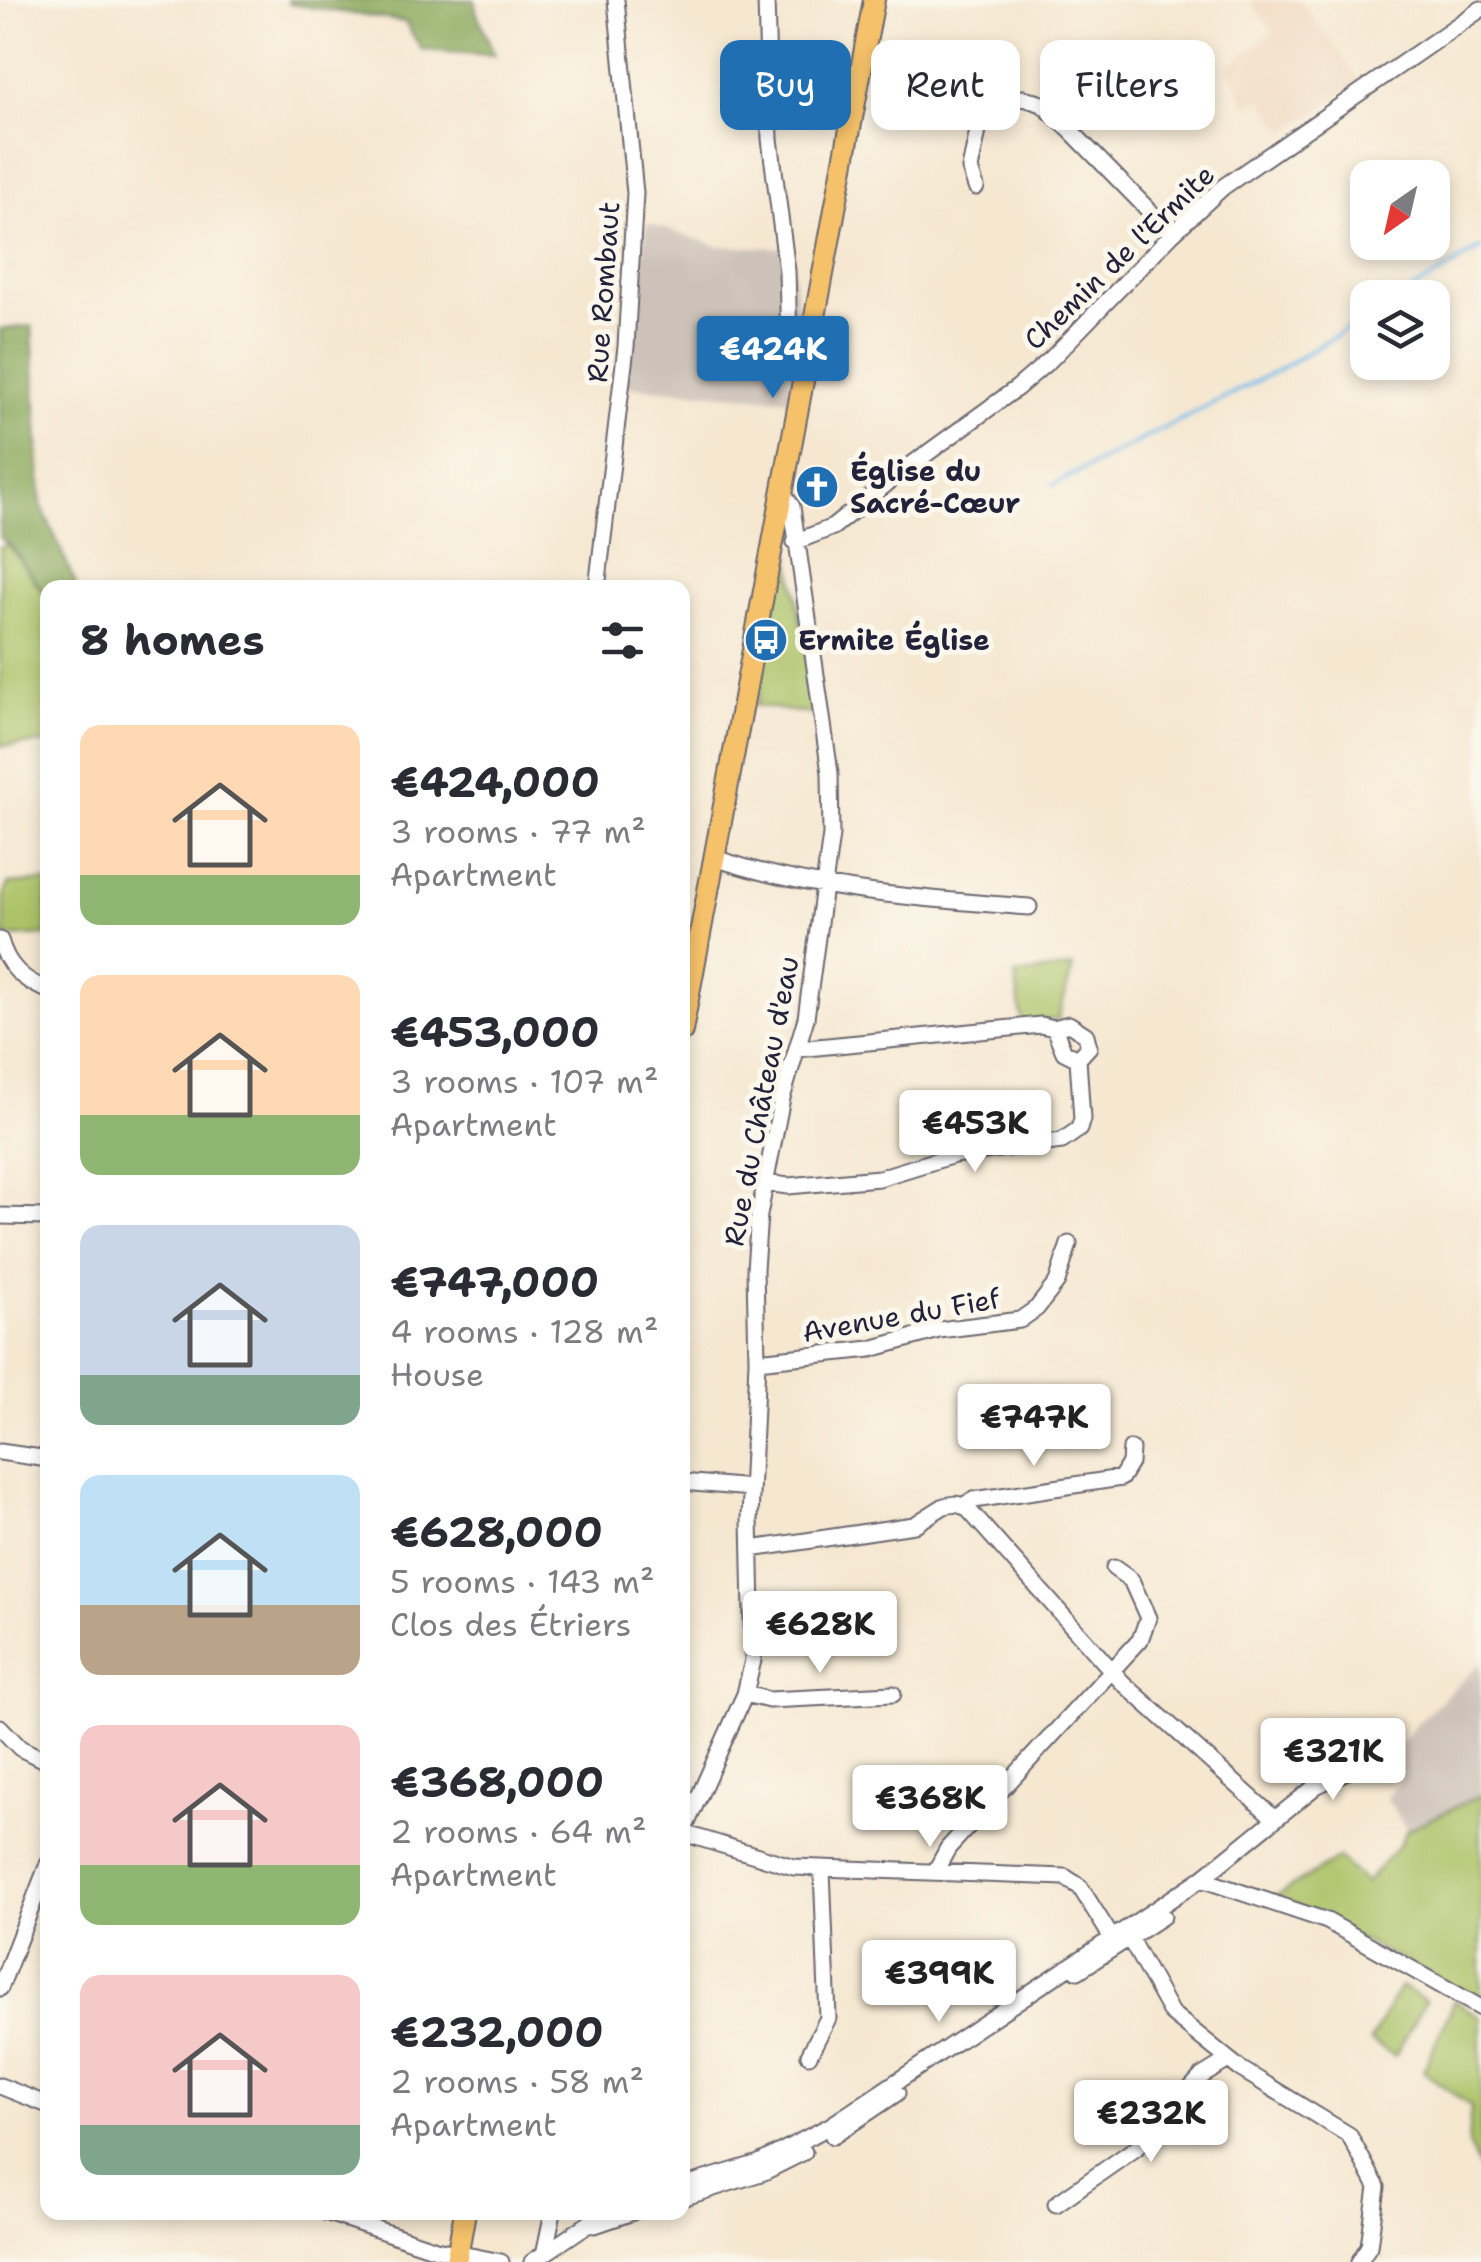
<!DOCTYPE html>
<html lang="en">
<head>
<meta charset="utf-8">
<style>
	body { margin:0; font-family:"Shantell Sans",sans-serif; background:#f2f2f3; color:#2b2b33; height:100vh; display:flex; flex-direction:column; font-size:38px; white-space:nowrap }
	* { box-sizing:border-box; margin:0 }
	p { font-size:32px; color:#7c7c81 }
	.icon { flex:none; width:55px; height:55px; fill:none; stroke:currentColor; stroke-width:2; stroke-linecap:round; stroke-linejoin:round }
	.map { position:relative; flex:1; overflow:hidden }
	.details { position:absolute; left:40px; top:580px; width:650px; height:1640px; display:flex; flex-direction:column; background:#fff; border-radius:20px; box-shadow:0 5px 15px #0003 }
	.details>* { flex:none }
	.hud { position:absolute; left:720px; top:40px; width:610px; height:90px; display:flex; gap:20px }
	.needle { width:65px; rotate:214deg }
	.fabs { position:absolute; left:1350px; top:160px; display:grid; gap:20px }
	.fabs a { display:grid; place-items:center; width:100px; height:100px; border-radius:20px; background:#fff; box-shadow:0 5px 15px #0003; font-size:50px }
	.price { position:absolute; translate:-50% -85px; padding:0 22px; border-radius:10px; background:#fff; color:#222; font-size:32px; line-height:65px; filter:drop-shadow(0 2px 5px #0008) }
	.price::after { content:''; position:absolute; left:50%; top:60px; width:30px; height:22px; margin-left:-15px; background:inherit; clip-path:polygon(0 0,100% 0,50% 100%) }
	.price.current { background:#1f6fb2; color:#fff }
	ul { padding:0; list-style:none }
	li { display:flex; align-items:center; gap:30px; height:250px; padding:0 40px }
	li span { display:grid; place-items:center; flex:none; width:280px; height:200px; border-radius:20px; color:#555 }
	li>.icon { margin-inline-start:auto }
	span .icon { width:120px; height:120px; fill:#fffc; stroke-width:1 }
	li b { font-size:42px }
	h2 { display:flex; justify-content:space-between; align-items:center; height:120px; padding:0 40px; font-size:42px }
	.pill { padding:0 35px; border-radius:20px; background:#fff; box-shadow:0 5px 15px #0003; font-size:35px; line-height:90px }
	.pill.current { background:#1f6fb2; color:#fff }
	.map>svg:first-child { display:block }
</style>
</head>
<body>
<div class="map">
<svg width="1481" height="2262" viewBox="0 0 1481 2262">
	<rect width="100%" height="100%" fill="#fbf7ec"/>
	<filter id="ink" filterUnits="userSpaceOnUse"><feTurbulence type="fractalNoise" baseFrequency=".01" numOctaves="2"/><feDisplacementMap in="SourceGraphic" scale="20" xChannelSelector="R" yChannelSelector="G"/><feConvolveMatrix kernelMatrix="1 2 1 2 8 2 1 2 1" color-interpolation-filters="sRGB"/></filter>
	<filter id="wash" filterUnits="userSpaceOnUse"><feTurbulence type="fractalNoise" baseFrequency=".0048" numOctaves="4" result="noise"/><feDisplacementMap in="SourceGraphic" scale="40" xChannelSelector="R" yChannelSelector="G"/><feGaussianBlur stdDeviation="2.25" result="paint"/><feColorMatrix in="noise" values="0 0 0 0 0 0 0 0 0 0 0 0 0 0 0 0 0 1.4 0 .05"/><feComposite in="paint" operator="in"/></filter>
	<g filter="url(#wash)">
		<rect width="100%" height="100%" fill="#f5e7d0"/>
		<!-- built -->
		<path fill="#efd6bc" d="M1300,0L1361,82L1285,132L1262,99L1247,105L1245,103L1227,67L1273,32L1251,1Z"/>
		<!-- industrial -->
		<path fill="#cdc2b9" d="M647,223L718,246L792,248L798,315L792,399L624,386Z
			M1481,1663V1795L1407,1830L1386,1797L1402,1781L1400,1744L1417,1723Z"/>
		<!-- green -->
		<path fill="#acc267" stroke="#677251" stroke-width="2.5" d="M785,527L816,715L753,705L758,701Z
			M8,544L47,598L48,743L0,746V547Z
			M47,881V935L5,937L4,893L8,884Z
			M1073,967L1058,1020L1022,1022L1015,975Z
			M1481,1795V2000L1274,1897L1339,1858L1365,1883L1399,1845L1407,1830Z
			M1401,1986L1426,2001L1395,2056L1370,2041Z
			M1455,2000L1481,2018V2172L1468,2144L1471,2107L1423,2071Z"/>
		<!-- forest -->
		<path fill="#89a85c" stroke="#56654c" stroke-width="2.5" d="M288,0H475L476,11L495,55L422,50L405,22L289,4Z
			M32,326L41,504L77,587L48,588L47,598L12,547L0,538V329Z"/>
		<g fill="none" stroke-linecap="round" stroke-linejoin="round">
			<!-- stream -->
			<path stroke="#72bceb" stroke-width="4" d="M1400,298L1481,248
				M1053,485L1278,370L1368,317"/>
		</g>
	</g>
	<g filter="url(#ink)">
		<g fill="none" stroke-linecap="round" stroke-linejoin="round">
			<!-- minor casing -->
			<g stroke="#6c676f" stroke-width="19">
				<path id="minor" d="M766,0L770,139L787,271L789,342L791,347L807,358
					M976,187L970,169L980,121L999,102L1024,98L1042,104L1071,131L1172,234
					M795,542L833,527L896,476L1017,388L1051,359L1172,234L1223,187L1481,9
					M597,588L626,347L635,193L616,0
					M715,858C814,892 925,899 1029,907
					M0,940C7,966 23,981 48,990
					M1054,1028L1064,1052L1078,1059
					M766,1183L788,1186L879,1178L954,1155L1062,1141L1079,1129L1082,1119L1078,1059L1089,1047L1086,1035L1069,1024L1054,1028L1041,1025L797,1049
					M0,1216L48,1217
					M757,1361L871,1349L939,1330L1020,1320L1037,1308L1057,1282L1069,1244
					M0,1452L48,1459
					M682,1482L751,1488
					M962,1506L974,1500L1121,1478L1130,1463L1131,1449
					M751,1549L914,1525L944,1506L956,1504L966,1507L1122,1682L1274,1818
					M745,1694L769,1700L893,1694
					M0,1727L20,1748L48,1762
					M683,1833L794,1867L1065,1877L1080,1887L1115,1943
					M682,1834L745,1694L753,1660L750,1518L757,1361L755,1269L759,1215L782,1098L806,1018L831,835L830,773L792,507L781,489
					M935,1872L948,1848L1140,1640L1148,1618L1131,1580L1114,1568
					M1201,1879L1327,1921L1481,2008
					M1126,1932L1171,2013L1239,2068L1349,2135L1377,2187L1369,2246L1359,2262
					M1078,1971L1163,1916
					M0,1988L48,1864
					M809,2055L828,2018L822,1870
					M0,2086L48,2105
					M833,2136L897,2093
					M682,2186L759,2163L830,2126L1201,1879L1316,1786L1370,1760
					M682,2198L764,2172L804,2152
					M1056,2204L1136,2148L1202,2076L1228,2060
					M325,2212L436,2249L501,2262
					M595,2225L633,2212
					M545,2250L553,2212
					M532,2262L606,2212"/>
			</g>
			<!-- major casing -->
			<g stroke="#6c676f" stroke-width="24">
				<path id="major" d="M682,1031L874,0
					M456,2262L465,2212"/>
			</g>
			<!-- minor -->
			<use href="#minor" stroke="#fff" stroke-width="15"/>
			<!-- major -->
			<use href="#major" stroke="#f5c16b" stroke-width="20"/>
		</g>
	</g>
	<!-- icons -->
	<defs>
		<g id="church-disc" transform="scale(2.25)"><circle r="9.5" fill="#1f6fb2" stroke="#fbf7ec"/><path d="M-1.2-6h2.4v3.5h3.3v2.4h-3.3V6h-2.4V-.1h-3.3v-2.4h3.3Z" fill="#fff"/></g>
		<g id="bus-disc" transform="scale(2.25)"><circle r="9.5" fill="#1f6fb2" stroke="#fbf7ec"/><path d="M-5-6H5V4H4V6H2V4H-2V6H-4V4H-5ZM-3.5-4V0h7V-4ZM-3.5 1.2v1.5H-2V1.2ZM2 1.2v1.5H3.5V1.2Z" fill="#fff"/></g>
	</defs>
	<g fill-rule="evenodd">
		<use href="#church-disc" x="817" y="487"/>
		<use href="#bus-disc" x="766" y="640"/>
	</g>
	<g text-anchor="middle" stroke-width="10" stroke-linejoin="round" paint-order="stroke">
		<!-- street labels -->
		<g font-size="28" fill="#22223b" stroke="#fbf7ec">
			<text transform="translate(1119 257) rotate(-44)" y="10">Chemin de l'Ermite</text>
			<text transform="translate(603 292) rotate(-86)" y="10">Rue Rombaut</text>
			<text transform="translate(761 1101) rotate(-79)" y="10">Rue du Château d'eau</text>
			<text transform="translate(901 1315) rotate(-10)" y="10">Avenue du Fief</text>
		</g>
		<!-- poi labels -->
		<g font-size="28" font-weight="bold" fill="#22223b" stroke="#fbf7ec" text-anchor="start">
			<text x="850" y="481">Église du<tspan x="850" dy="32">Sacré-Cœur</tspan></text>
			<text x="798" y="650">Ermite Église</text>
		</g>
	</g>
</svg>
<div class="fabs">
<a><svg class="needle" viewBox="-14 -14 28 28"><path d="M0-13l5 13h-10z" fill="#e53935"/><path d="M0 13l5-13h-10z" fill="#7c7c81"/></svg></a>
<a><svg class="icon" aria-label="layers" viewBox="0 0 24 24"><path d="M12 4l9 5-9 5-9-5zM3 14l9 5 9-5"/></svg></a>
</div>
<b class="price current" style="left:773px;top:401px">€424K</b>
<b class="price" style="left:975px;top:1175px">€453K</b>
<b class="price" style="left:1034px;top:1469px">€747K</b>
<b class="price" style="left:820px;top:1676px">€628K</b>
<b class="price" style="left:1333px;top:1803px">€321K</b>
<b class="price" style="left:930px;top:1850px">€368K</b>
<b class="price" style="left:939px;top:2025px">€399K</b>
<b class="price" style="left:1151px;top:2165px">€232K</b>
<div class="hud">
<a class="pill current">Buy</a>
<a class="pill">Rent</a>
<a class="pill">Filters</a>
</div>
<section class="details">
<h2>8 homes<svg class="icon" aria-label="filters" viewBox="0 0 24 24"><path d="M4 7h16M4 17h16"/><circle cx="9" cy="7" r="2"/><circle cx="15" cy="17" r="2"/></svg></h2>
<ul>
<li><span style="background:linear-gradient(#ffd9b3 75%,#8fb573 0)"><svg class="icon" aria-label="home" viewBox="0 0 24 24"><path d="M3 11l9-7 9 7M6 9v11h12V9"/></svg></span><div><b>€424,000</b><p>3 rooms · 77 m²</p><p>Apartment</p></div></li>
<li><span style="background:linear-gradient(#ffd9b3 70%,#8fb573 0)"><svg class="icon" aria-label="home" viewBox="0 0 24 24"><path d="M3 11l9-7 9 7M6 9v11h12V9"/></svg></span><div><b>€453,000</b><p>3 rooms · 107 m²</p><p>Apartment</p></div></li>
<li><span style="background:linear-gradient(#c9d6e8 75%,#7fa58c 0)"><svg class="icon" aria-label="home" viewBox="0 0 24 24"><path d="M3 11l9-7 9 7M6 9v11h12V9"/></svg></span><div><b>€747,000</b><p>4 rooms · 128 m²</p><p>House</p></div></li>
<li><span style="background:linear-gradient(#bfe0f5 65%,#b9a48a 0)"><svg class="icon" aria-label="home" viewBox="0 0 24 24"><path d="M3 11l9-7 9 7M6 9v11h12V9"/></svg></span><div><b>€628,000</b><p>5 rooms · 143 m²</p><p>Clos des Étriers</p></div></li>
<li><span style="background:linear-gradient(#f6c9c9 70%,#8fb573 0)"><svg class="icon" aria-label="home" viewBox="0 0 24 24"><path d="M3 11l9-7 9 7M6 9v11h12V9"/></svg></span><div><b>€368,000</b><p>2 rooms · 64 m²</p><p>Apartment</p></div></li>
<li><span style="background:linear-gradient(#f6c9c9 75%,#7fa58c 0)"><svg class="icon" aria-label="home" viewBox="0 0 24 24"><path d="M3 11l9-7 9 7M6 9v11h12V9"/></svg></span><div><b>€232,000</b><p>2 rooms · 58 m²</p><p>Apartment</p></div></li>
</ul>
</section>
</div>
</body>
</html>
